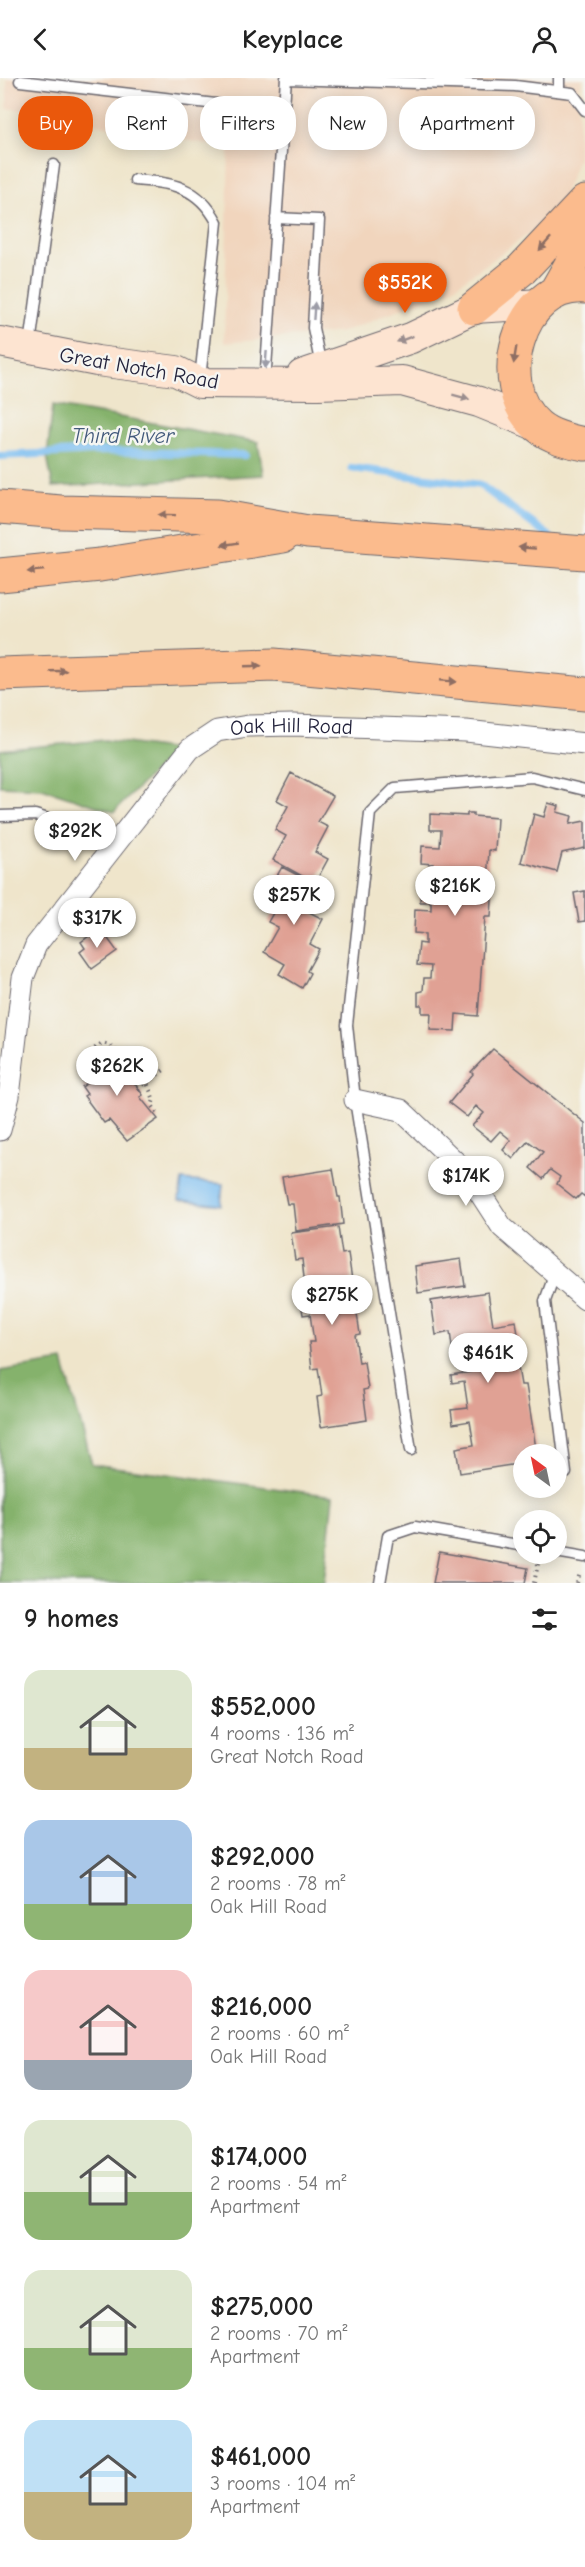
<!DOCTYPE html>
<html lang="en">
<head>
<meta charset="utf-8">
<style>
	body { margin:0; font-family:"Comic Neue",sans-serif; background:#f6f6f6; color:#222; height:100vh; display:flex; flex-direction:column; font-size:22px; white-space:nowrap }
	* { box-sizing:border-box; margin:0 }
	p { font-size:20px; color:#767676 }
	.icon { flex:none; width:33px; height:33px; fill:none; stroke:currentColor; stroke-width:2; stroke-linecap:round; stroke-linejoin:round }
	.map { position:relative; height:1505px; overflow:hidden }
	.side { display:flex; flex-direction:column; background:#fff; flex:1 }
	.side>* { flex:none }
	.banner { position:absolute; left:18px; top:18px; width:549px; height:54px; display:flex; gap:12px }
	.needle { width:39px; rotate:327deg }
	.controls { position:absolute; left:513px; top:1366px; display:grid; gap:12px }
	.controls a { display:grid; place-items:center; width:54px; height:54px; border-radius:50%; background:#fff; box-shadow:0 3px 15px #0003; font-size:30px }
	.price { position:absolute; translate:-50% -51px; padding:0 14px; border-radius:21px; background:#fff; color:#222; font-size:20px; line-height:39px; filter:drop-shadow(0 2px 3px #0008) }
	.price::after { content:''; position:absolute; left:50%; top:36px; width:18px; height:14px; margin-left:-9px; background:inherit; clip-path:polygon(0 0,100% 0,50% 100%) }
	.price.active { background:#ea580c; color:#fff }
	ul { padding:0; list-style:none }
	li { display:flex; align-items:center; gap:18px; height:150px; padding:0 24px }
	li span { display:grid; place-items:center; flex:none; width:168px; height:120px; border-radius:18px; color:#555 }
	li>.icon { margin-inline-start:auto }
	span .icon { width:72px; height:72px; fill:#fffc; stroke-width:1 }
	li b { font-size:26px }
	h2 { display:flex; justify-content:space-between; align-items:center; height:72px; padding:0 24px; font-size:26px }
	.chip { padding:0 21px; border-radius:24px; background:#fff; box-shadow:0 3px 15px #0003; font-size:21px; line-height:54px }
	.chip.active { background:#ea580c; color:#fff }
	header { display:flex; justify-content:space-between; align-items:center; height:78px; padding:0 24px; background:#fff; font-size:27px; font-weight:800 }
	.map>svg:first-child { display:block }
</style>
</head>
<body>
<header><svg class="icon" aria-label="back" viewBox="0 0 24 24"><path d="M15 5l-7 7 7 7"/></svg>Keyplace<svg class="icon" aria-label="person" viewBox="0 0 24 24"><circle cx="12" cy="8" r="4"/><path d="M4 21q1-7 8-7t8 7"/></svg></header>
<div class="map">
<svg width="585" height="1505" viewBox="0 0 585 1505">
	<rect width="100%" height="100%" fill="#f6f6f2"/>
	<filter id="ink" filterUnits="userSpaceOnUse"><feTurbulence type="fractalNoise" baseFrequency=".0167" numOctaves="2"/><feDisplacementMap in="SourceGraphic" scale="12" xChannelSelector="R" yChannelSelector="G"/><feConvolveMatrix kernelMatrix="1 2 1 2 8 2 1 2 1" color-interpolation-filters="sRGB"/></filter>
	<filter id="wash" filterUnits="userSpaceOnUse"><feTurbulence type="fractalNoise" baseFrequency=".008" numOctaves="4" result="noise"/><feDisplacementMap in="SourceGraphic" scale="24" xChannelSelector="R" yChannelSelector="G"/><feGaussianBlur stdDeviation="1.35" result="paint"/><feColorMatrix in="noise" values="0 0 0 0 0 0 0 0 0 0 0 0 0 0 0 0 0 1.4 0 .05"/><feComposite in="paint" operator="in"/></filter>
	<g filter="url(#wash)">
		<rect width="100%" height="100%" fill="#efe5cb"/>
		<!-- built -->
		<path fill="#f1d5bd" d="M7,0H583L579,12L578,80L562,122L544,145L453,210L342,254L224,265L229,70L7,30Z"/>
		<!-- forest -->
		<path fill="#85b26c" stroke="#546a54" stroke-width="1.5" d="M53,327L258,364L263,397L53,409L47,378Z
			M105,662L175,672L114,734L42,710L0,708V672Z
			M63,1283L92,1386L333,1418L324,1505H0V1293Z"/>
		<!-- water -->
		<path fill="#7cbef1" stroke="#4f7096" stroke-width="1.5" d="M182,1102L223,1106L221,1127L179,1122Z"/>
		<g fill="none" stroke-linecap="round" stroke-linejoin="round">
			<!-- stream -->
			<path stroke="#7cbef1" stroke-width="8" d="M0,378L96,373L245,377
				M352,390L480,407L549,458"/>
		</g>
		<g id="blocks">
			<!-- building -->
			<path fill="#e0a194" d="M291,695L333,718L318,744L328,749L315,774L328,781L315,805L273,782L286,758L275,752L288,728L277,722Z
				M548,725L559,728L557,734L572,738L570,746L585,743V770L562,775L557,794L521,784L534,736L544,739Z
				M467,735H473V738L497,740L495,773L489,772L487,806H493L491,839H485L478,938L456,936L455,953L430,952L431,935H422V927H418V914L423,913L424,900H430L431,888L417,887L419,865L425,866V856L414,855L415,831L431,832V824H420L421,801H431L433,786L421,785L422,768L440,769L441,752H430V736L467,738Z
				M282,789L322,810L309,834L323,841L310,866L319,871L307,893L310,895L302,910L279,896L285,886L264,874L278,849L268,844L282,819L269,812Z
				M585,813V843L579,844L574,815Z
				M100,850L117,873L92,891L80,874L85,870L81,864Z
				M109,971L126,995L124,996L130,1005L133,1003L143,1017L140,1019L158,1041L127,1063L109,1042L104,1045L84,1018L87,1016L82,1009L94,1000L85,988Z
				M493,971L585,1045V1119L581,1116L576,1121L557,1106L560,1099L550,1092L543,1101L530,1090L543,1074L528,1063L513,1081L503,1072L511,1062L500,1053L491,1063L472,1048L484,1035L476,1028L467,1039L449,1025L473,996L471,994Z
				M333,1091L338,1119H340L343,1146L296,1153L293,1126H287L282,1099Z
				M338,1149L342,1176L348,1175L352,1202L346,1203L350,1230L356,1229L360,1256L355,1257L359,1285L364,1284L368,1311L363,1312L367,1342L321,1349L317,1319L322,1318L318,1290L312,1291L309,1264H314L310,1236L303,1237L299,1210L305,1209L302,1181L295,1182L291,1155Z
				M461,1181L465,1208L418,1215L415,1188Z
				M488,1214L493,1247L516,1243L522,1283L517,1284L521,1307H526L537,1377H524V1385L460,1395L456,1370L474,1367L470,1343L453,1346L451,1332L468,1330L464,1303L452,1305L451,1297L470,1294L466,1267L452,1269L450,1254L436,1257L431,1223Z
				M439,1474L528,1490L525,1505H433Z"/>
		</g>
	</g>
	<g filter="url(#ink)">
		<use href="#blocks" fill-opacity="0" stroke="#6a666d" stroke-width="1.5"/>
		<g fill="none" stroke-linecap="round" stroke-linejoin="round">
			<!-- lane casing -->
			<g stroke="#6a666d" stroke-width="13">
				<path id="lane" d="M286,1L515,8L572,15L585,32
					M20,3L284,34
					M559,13V0
					M135,102C172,105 198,108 217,144L200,301
					M276,140L319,142L313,250L321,288
					M30,267L54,87
					M265,305L286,0
					M0,738L35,737L117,762
					M555,1195L545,1223L566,1395
					M411,1372L355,1022L347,947L370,735L395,710L532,699L585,712
					M556,1474L585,1479
					M380,1505L388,1458L415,1449L524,1468"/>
			</g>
			<!-- street casing -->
			<g stroke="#6a666d" stroke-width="23">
				<g id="street">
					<path d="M355,1022L401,1032L467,1095L502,1149L585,1221"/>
					<path id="s1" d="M0,1052L9,1018L23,900L36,867L190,671L217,653L248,648L293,647L466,653L585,666"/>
				</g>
			</g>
			<!-- secondary casing -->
			<g stroke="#6a666d" stroke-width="32">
				<path id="secondary" d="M0,264L97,283L176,293L200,305L318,306L402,303L479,324L538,348
					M302,297L411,260L474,230L541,226"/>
			</g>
			<!-- primary casing -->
			<g stroke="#6a666d" stroke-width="35">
				<path id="primary" d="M585,209C518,204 490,309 538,348C551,359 569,363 585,366
					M555,215L572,185L585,144
					M474,230L522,191L585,124"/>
			</g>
			<!-- highway casing -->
			<g stroke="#6a666d" stroke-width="35">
				<path id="highway" d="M0,429L61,434L218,438L308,454L585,475
					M0,497L100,487L283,458
					M0,596L274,587L585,616"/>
			</g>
			<!-- path -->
			<path stroke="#6a666d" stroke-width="4" stroke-dasharray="1.5 4.5" stroke-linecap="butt" d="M90,974L102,965L110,967L147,1005L154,1022L152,1027L157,1035
				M138,1011L164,992
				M534,1505L538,1486
				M577,1505L580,1495"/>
			<!-- lane -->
			<use href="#lane" stroke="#fff" stroke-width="10"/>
			<!-- street -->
			<use href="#street" stroke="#fff" stroke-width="21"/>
			<!-- secondary -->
			<use href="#secondary" stroke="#fde4d1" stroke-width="30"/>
			<!-- primary -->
			<use href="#primary" stroke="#fbbb8d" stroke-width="33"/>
			<!-- highway -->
			<use href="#highway" stroke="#fbbb8d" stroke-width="33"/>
		</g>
		<!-- one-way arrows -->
		<defs><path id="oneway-solid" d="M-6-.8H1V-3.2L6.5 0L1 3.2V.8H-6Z" transform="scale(1.5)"/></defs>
		<g fill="#8e6e64">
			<use href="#oneway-solid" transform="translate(545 166) rotate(132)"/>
			<use href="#oneway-solid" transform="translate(515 277) rotate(99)"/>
			<use href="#oneway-solid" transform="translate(167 437) rotate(-179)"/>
			<use href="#oneway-solid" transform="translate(230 466) rotate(171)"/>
			<use href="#oneway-solid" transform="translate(527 470) rotate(-176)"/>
			<use href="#oneway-solid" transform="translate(36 493) rotate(174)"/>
			<use href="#oneway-solid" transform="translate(253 588) rotate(-2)"/>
			<use href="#oneway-solid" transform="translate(58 593) rotate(-2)"/>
			<use href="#oneway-solid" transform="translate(448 603) rotate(5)"/>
		</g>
		<g fill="#9c9ca7">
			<use href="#oneway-solid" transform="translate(314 233) rotate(-86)"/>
			<use href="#oneway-solid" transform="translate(266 282) rotate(94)"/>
		</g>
		<g fill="#9a8d8e">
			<use href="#oneway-solid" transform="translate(405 261) rotate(160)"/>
			<use href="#oneway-solid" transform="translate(461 319) rotate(15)"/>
		</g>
	</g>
	<g text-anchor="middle" stroke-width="5" stroke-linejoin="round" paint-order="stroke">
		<!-- street labels -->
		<g font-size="21" fill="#22223b" stroke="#f6f6f2">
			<text transform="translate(139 290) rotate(10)" y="7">Great Notch Road</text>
			<text dy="7" stroke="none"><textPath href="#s1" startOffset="546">Oak Hill Road</textPath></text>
		</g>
		<!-- water labels -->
		<g font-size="22" font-style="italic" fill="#42597b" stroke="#f6f6f2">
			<text x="123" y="365">Third River</text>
		</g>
	</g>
</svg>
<div class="controls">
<a><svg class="needle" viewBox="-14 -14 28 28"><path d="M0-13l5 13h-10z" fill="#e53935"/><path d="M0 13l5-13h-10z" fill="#767676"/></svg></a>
<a><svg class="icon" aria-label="locate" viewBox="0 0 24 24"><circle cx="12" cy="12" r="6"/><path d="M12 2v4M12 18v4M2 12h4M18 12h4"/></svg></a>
</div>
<b class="price active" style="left:405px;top:236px">$552K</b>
<b class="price" style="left:75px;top:784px">$292K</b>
<b class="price" style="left:455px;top:839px">$216K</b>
<b class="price" style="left:294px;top:848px">$257K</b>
<b class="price" style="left:97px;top:871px">$317K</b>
<b class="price" style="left:117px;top:1019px">$262K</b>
<b class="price" style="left:466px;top:1129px">$174K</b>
<b class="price" style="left:332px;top:1248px">$275K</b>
<b class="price" style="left:488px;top:1306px">$461K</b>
<div class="banner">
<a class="chip active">Buy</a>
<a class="chip">Rent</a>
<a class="chip">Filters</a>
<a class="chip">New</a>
<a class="chip">Apartment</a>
</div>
</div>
<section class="side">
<h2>9 homes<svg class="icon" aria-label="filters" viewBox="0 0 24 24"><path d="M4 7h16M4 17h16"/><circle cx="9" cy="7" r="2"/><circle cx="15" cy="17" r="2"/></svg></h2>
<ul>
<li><span style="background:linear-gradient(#dfe7d0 65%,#c2b280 0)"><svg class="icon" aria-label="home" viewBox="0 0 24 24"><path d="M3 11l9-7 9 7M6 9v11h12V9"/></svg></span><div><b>$552,000</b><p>4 rooms · 136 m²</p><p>Great Notch Road</p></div></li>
<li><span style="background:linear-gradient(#a9c7e8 70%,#8fb573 0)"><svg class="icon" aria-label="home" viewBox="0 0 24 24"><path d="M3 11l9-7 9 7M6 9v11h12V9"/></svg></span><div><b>$292,000</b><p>2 rooms · 78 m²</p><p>Oak Hill Road</p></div></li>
<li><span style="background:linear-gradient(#f6c9c9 75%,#9aa5b1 0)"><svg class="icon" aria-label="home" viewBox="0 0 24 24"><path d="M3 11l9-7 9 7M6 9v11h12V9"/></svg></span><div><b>$216,000</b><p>2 rooms · 60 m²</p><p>Oak Hill Road</p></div></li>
<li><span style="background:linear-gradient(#dfe7d0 60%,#8fb573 0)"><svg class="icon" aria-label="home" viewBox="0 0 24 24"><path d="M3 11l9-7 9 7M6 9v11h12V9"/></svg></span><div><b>$174,000</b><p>2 rooms · 54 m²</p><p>Apartment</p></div></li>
<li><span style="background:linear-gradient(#dfe7d0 65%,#8fb573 0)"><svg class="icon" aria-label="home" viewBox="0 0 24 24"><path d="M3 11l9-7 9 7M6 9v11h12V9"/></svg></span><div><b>$275,000</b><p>2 rooms · 70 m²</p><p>Apartment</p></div></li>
<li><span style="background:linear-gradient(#bfe0f5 60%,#c2b280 0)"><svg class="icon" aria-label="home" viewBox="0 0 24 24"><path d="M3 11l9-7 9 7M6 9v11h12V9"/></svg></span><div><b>$461,000</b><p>3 rooms · 104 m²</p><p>Apartment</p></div></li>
</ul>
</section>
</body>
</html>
